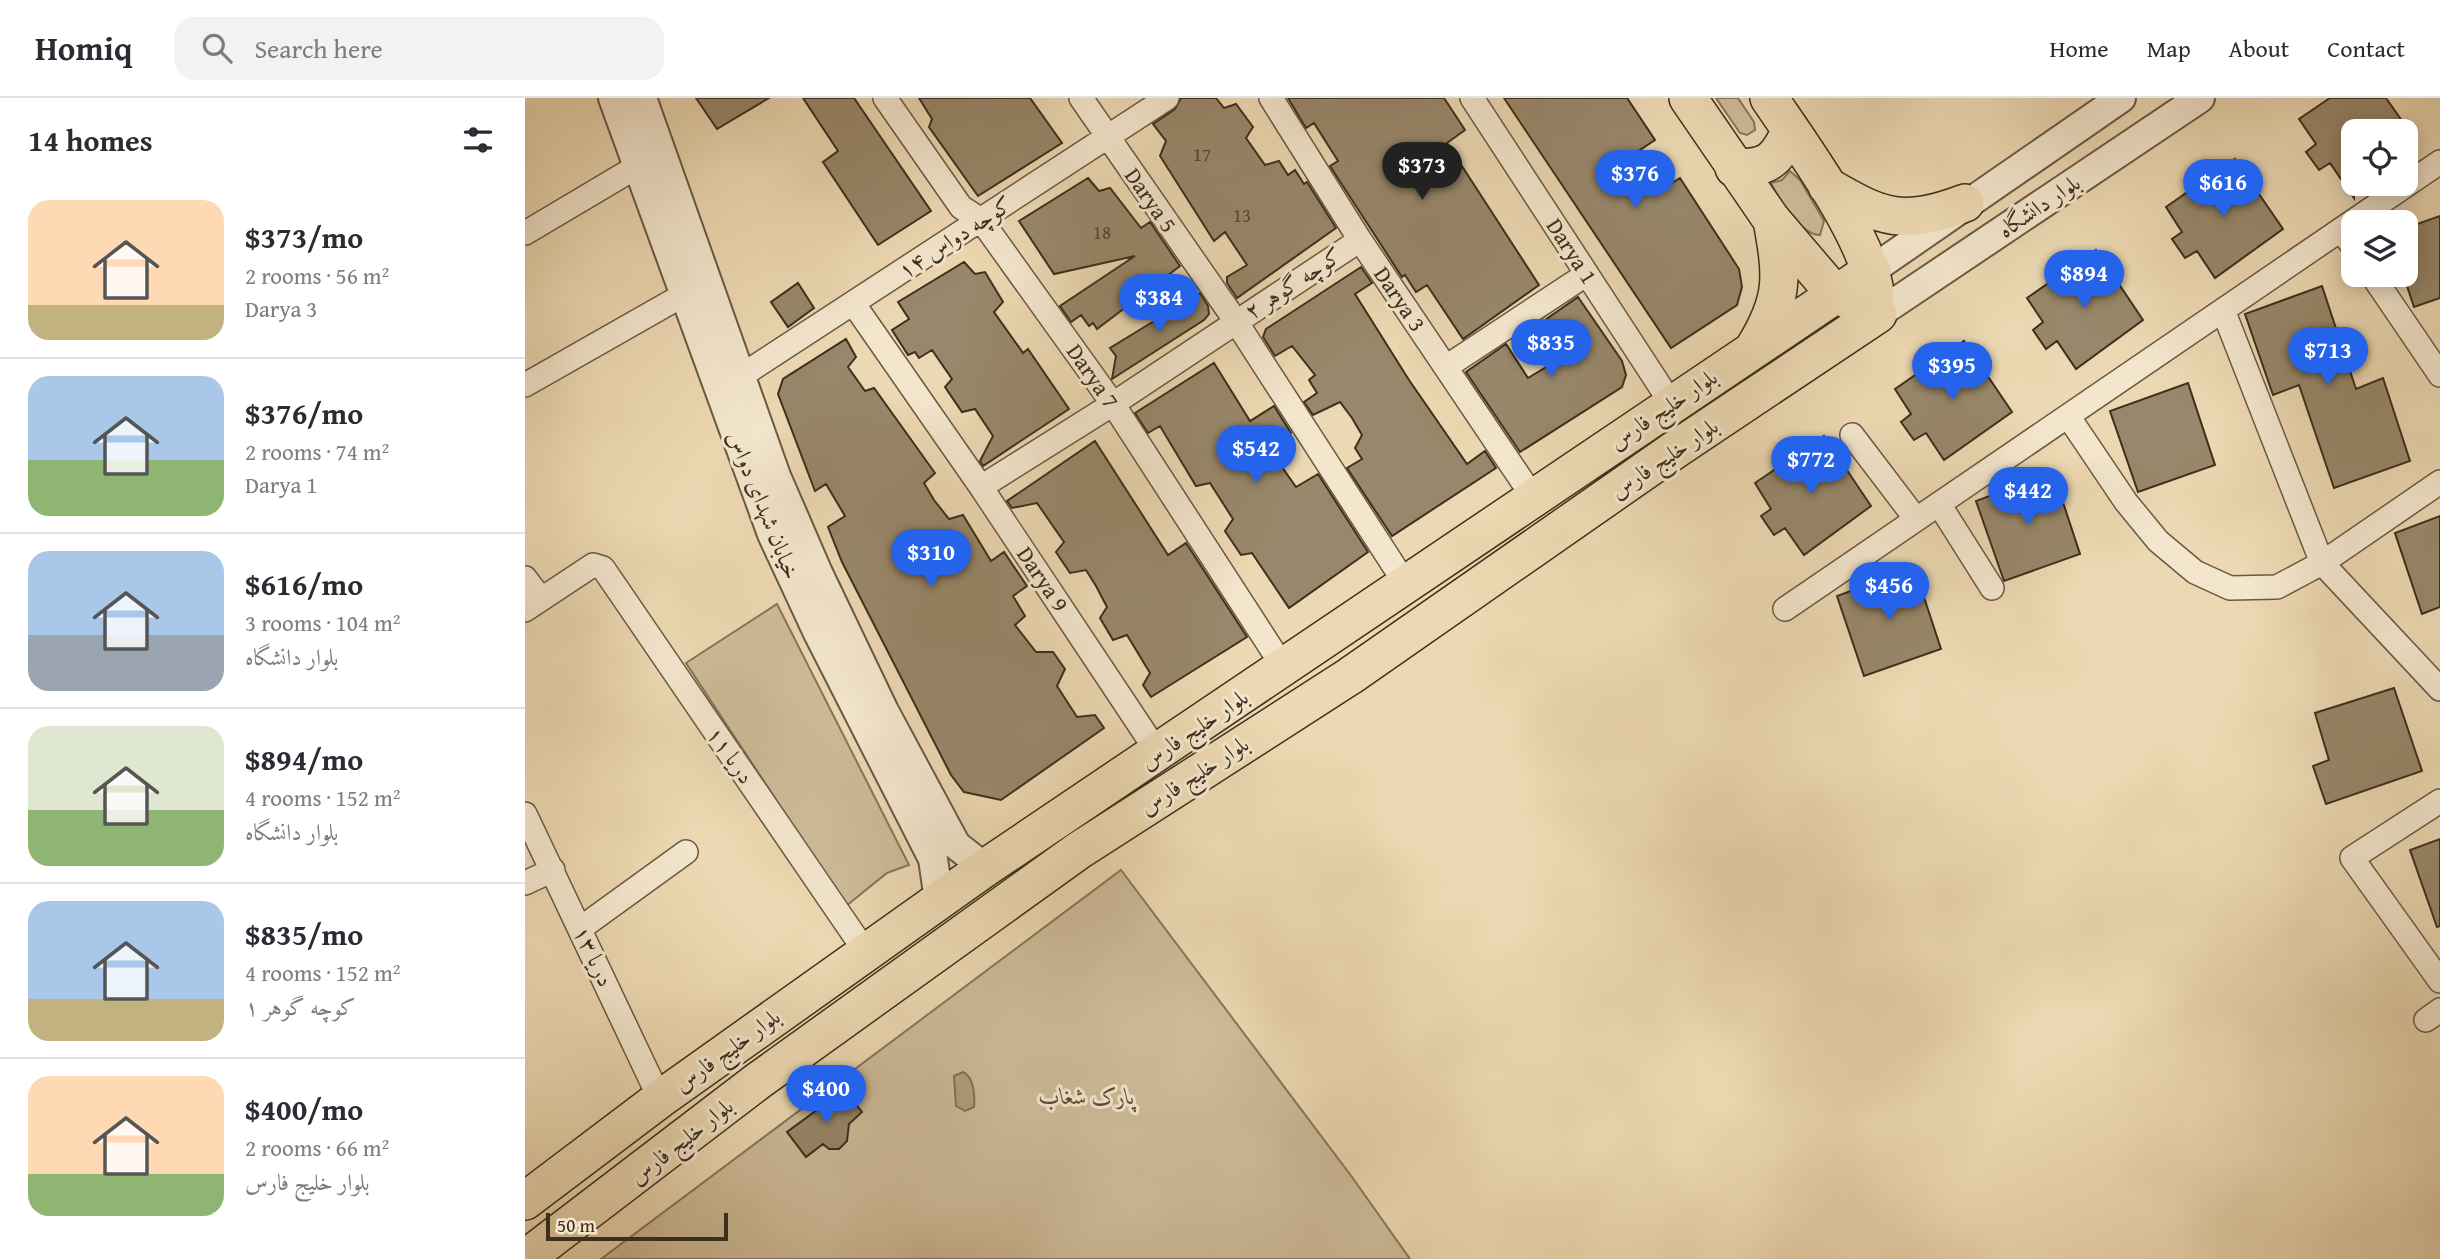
<!DOCTYPE html>
<html lang="en">
<head>
<meta charset="utf-8">
<style>
	body { margin:0; font-family:"Gentium Book Plus",Amiri,serif; background:#f2f2f3; color:#2b2b33; height:100vh; display:flex; flex-direction:column; font-size:26px; white-space:nowrap }
	* { box-sizing:border-box; margin:0 }
	p { font-size:23px; color:#7c7c81 }
	.icon { flex:none; width:38px; height:38px; fill:none; stroke:currentColor; stroke-width:2; stroke-linecap:round; stroke-linejoin:round }
	.map { position:relative; flex:1; overflow:hidden }
	.side { display:flex; flex-direction:column; background:#fff; width:525px }
	.side>* { flex:none }
	.controls { position:absolute; left:1816px; top:21px; display:grid; gap:14px }
	.controls a { display:grid; place-items:center; width:77px; height:77px; border-radius:14px; background:#fff; box-shadow:0 4px 18px #0003; font-size:35px }
	.scale { position:absolute; left:21px; bottom:18px; width:182px; box-sizing:border-box; padding-left:7px; border:4px solid #3d2f1d; border-top:0; font-size:19px; line-height:24px; white-space:nowrap; color:#3d2f1d; -webkit-text-stroke:5px #f3e6cd; paint-order:stroke }
	.price { position:absolute; translate:-50% -60px; padding:0 16px; border-radius:24px; background:#2563eb; color:#fff; font-size:23px; line-height:46px; filter:drop-shadow(0 2px 4px #0008) }
	.price::after { content:''; position:absolute; left:50%; top:42px; width:21px; height:16px; margin-left:-10px; background:inherit; clip-path:polygon(0 0,100% 0,50% 100%) }
	.price.selected { background:#222; color:#fff }
	ul { padding:0; list-style:none }
	li { display:flex; align-items:center; gap:21px; height:175px; padding:0 28px }
	li+li { border-top:2px solid #e1e1e2 }
	li span { display:grid; place-items:center; flex:none; width:196px; height:140px; border-radius:21px; color:#555 }
	li>.icon { margin-inline-start:auto }
	span .icon { width:84px; height:84px; fill:#fffc; stroke-width:1 }
	li b { font-size:30px }
	h2 { display:flex; justify-content:space-between; align-items:center; height:84px; padding:0 28px; font-size:30px }
	header { display:flex; align-items:center; gap:42px; box-sizing:border-box; height:98px; padding:0 35px; background:#fff; border-bottom:2px solid #e1e1e2 }
	header strong { font-size:33px }
	nav { display:flex; gap:38px; margin-inline-start:auto; font-size:24px }
	.search { width:490px; height:63px; background:#f2f2f3; display:flex; align-items:center; gap:18px; box-sizing:border-box; padding:0 24px; border-radius:21px; color:#7c7c81; font-size:26px }
	main { display:flex; flex:1; min-height:0 }
	.map>svg:first-child { display:block }
</style>
</head>
<body>
<header>
<strong>Homiq</strong>
<div class="search"><svg class="icon" aria-label="search" viewBox="0 0 24 24"><circle cx="10" cy="10" r="6"/><path d="M15 15l6 6"/></svg>Search here</div>
<nav><a>Home</a><a>Map</a><a>About</a><a>Contact</a></nav>
</header>
<main>
<section class="side">
<h2>14 homes<svg class="icon" aria-label="filters" viewBox="0 0 24 24"><path d="M4 7h16M4 17h16"/><circle cx="9" cy="7" r="2"/><circle cx="15" cy="17" r="2"/></svg></h2>
<ul>
<li><span style="background:linear-gradient(#ffd9b3 75%,#c2b280 0)"><svg class="icon" aria-label="home" viewBox="0 0 24 24"><path d="M3 11l9-7 9 7M6 9v11h12V9"/></svg></span><div><b>$373/mo</b><p>2 rooms · 56 m²</p><p>Darya 3</p></div></li>
<li><span style="background:linear-gradient(#a9c7e8 60%,#8fb573 0)"><svg class="icon" aria-label="home" viewBox="0 0 24 24"><path d="M3 11l9-7 9 7M6 9v11h12V9"/></svg></span><div><b>$376/mo</b><p>2 rooms · 74 m²</p><p>Darya 1</p></div></li>
<li><span style="background:linear-gradient(#a9c7e8 60%,#9aa5b1 0)"><svg class="icon" aria-label="home" viewBox="0 0 24 24"><path d="M3 11l9-7 9 7M6 9v11h12V9"/></svg></span><div><b>$616/mo</b><p>3 rooms · 104 m²</p><p>بلوار دانشگاه</p></div></li>
<li><span style="background:linear-gradient(#dfe7d0 60%,#8fb573 0)"><svg class="icon" aria-label="home" viewBox="0 0 24 24"><path d="M3 11l9-7 9 7M6 9v11h12V9"/></svg></span><div><b>$894/mo</b><p>4 rooms · 152 m²</p><p>بلوار دانشگاه</p></div></li>
<li><span style="background:linear-gradient(#a9c7e8 70%,#c2b280 0)"><svg class="icon" aria-label="home" viewBox="0 0 24 24"><path d="M3 11l9-7 9 7M6 9v11h12V9"/></svg></span><div><b>$835/mo</b><p>4 rooms · 152 m²</p><p>کوچه گوهر ۱</p></div></li>
<li><span style="background:linear-gradient(#ffd9b3 70%,#8fb573 0)"><svg class="icon" aria-label="home" viewBox="0 0 24 24"><path d="M3 11l9-7 9 7M6 9v11h12V9"/></svg></span><div><b>$400/mo</b><p>2 rooms · 66 m²</p><p>بلوار خلیج ‌فارس</p></div></li>
</ul>
</section>
<div class="map">
<svg width="1915" height="1161" viewBox="0 0 1915 1161">
	<rect width="100%" height="100%" fill="#ecd8b2"/>
	<filter id="stains"><feTurbulence type="fractalNoise" baseFrequency=".00286" numOctaves="4"/><feColorMatrix values="0 0 0 0 .2 0 0 0 0 .09 0 0 0 0 .02 0 0 0 .5 -.17"/></filter>
	<radialGradient id="worn" r=".72"><stop offset=".6" stop-color="#630" stop-opacity="0"/><stop offset="1" stop-color="#630" stop-opacity=".3"/></radialGradient>
	<!-- green -->
	<path fill="#cebb99" stroke="#86755b" stroke-width="2" d="M1191,0H1213L1229,24L1230,32L1222,37L1215,35Z
		M1265,73L1275,82L1299,123L1295,137C1277,138 1253,100 1246,85L1257,82Z
		M252,506L384,767L362,775L321,808L161,565Z
		M596,772L827,1079L885,1161H76Z"/>
	<!-- water -->
	<path fill="#b09f7f" stroke="#827258" stroke-width="2" d="M438,974C449,979 450,998 449,1009L440,1013L431,1008L429,978Z"/>
	<!-- building -->
	<path fill="#98876a" stroke="#3d2f1d" stroke-width="2" d="M171,0H244L192,31Z
		M278,0H329L406,113L353,147L298,64L313,53Z
		M394,0H505L537,45L453,98L404,29L407,21Z
		M656,0H691L699,10L711,6L728,29L721,40L740,67L754,63L763,77L770,72L779,86L782,84L811,130L712,200L702,185V179L722,167L700,134L689,143L635,58L641,43L628,26L650,11Z
		M763,0H919L940,32L922,45L1014,187L938,241L902,187L891,194L880,177L877,179L805,68L813,63L789,25L781,30Z
		M979,0H1102L1130,42L1109,56L1132,69L1134,93L1155,80L1214,171L1217,189L1212,207L1146,250Z
		M1805,0H1861L1884,33H1829V100L1805,65L1794,72L1781,54L1791,46L1774,21Z
		M1710,61L1758,131L1690,180L1672,153L1660,160L1647,141L1657,134L1641,109Z
		M563,80L574,93L585,90L616,130L625,124L655,168L572,231L568,225L564,228L556,217L546,224L535,208L610,158L529,176L494,123Z
		M1915,118V200L1889,209L1881,185V130Z
		M1571,152L1618,222L1551,271L1532,243L1521,251L1508,232L1518,224L1502,200Z
		M439,164L450,176L460,174L478,204L469,214L498,255L503,251L544,311L458,368L455,363L468,338L450,311L437,314L420,289L427,281L407,252L394,260L390,254L383,257L367,232L384,221L373,204Z
		M836,169L847,185L830,196L884,282L942,366L960,353L971,370L867,438L822,370L837,361L830,350L837,337L827,320L815,304L788,317L779,304L792,295L784,282L790,277L767,248L750,258L738,239L741,231Z
		M273,185L289,210L263,229L246,204Z
		M1797,188L1831,291L1858,280L1885,363L1809,390L1774,287L1748,297L1720,216Z
		M675,195L683,208L684,216L679,222L587,281L591,258L585,250Z
		M1053,199L1097,263L1101,277L1097,289L995,354L941,274L981,246L1003,280L1041,257L1020,222Z
		M321,241L331,259L323,269L340,293L349,290L410,375L399,385L409,402L424,421L438,417L466,463L479,454L502,488L488,498L500,518L490,527L511,554H528L540,571L532,588L552,619L570,617L579,630L476,702L439,694L426,677L317,464L303,429L320,418L301,386L290,393L253,296L258,281Z
		M1439,243L1487,314L1419,362L1401,335L1389,342L1376,324L1386,316L1370,291Z
		M689,265L725,323L749,308L766,335L745,348L757,369L771,389L793,376L843,454L764,510L727,455L716,457L700,433L708,421L685,385L671,388L635,328L623,335L610,315Z
		M1663,285L1690,367L1613,394L1585,313Z
		M1299,338L1346,408L1279,457L1260,430L1249,437L1236,418L1246,411L1230,385Z
		M570,343L643,457L661,445L722,539L626,599L618,587L625,575L602,537L588,542L575,520L582,509L571,488L561,472L545,475L531,454L539,444L512,405L487,410L482,403Z
		M1528,374L1555,456L1479,483L1451,403Z
		M1915,418V509L1897,516L1870,435Z
		M1389,469L1416,551L1339,578L1312,498Z
		M1869,590L1897,673L1801,706L1788,668L1804,662L1790,615Z
		M1915,741V828L1912,829L1885,752Z
		M319,992L337,1014L324,1026L322,1043L314,1051H304L298,1046L281,1059L262,1034Z"/>
	<g fill="none" stroke-linecap="round" stroke-linejoin="round">
		<!-- minor casing -->
		<g stroke="#695942" stroke-width="26">
			<path id="minor" d="M360,0L436,109L456,122L588,306L759,570
				M556,0L710,222L880,485
				M746,0L835,142L1008,399
				M947,0L1146,305
				M1816,132L1829,150
				M0,135L113,68
				M1847,177L1915,277
				M328,205L456,389L633,655
				M1698,212L1797,465L1915,591
				M921,269L1062,176
				M216,278L642,0
				M0,287L160,196
				M1543,318L1601,404L1633,443L1670,474L1705,490L1752,489L1797,465L1915,384
				M1327,337L1391,421
				M456,389L588,306L835,142
				M1414,406L1467,490
				M0,480L16,501
				M1260,511L1915,64
				M0,512L68,467L78,470L340,853
				M1915,703L1827,760L1915,883
				M0,716L135,1001
				M0,785L28,772
				M56,830L161,754
				M1901,922L1915,912"/>
		</g>
		<!-- tertiary casing -->
		<g stroke="#695942" stroke-width="32">
			<path id="tertiary" d="M88,0L247,436L293,535L408,761L414,802
				M117,0L251,378L293,475L359,613L431,747L460,770
				M1347,172L1596,0
				M1353,216L1675,0"/>
		</g>
		<!-- primary casing -->
		<g stroke="#3d2f1d" stroke-width="40">
			<path id="primary" d="M1163,0L1246,121L1310,196L1330,205
				M1244,0C1276,47 1344,140 1350,195
				M1209,70C1244,70 1251,63 1266,32
				M1302,88C1358,121 1378,128 1440,105
				M1229,250C1260,200 1257,178 1247,122
				M0,1103L135,1001L460,770L1347,172
				M0,1161L233,983L553,753L825,578L1151,351L1353,216"/>
		</g>
		<!-- minor -->
		<use href="#minor" stroke="#f3e6cd" stroke-width="23"/>
		<!-- tertiary -->
		<use href="#tertiary" stroke="#f3e6cd" stroke-width="28"/>
		<!-- primary -->
		<use href="#primary" stroke="#ecd8b2" stroke-width="37"/>
	</g>
	<g text-anchor="middle" stroke-width="6" stroke-linejoin="round" paint-order="stroke">
		<!-- number labels -->
		<g font-size="19" fill="#544530">
			<text x="677" y="63">17</text>
			<text x="717" y="124">13</text>
			<text x="577" y="141">18</text>
		</g>
		<!-- street labels -->
		<g font-size="23" fill="#3d2f1d" stroke="#f3e6cd">
			<text transform="translate(626 102) rotate(55)" y="8">Darya 5</text>
			<text transform="translate(1514 108) rotate(-34)" y="8">بلوار دانشگاه</text>
			<text transform="translate(430 139) rotate(-33)" y="8">کوچه دواس ۱۴</text>
			<text transform="translate(1047 153) rotate(57)" y="8">Darya 1</text>
			<text transform="translate(768 185) rotate(-33)" y="8">کوچه گوهر ۲</text>
			<text transform="translate(875 201) rotate(56)" y="8">Darya 3</text>
			<text transform="translate(568 278) rotate(55)" y="8">Darya 7</text>
			<text transform="translate(1138 311) rotate(-34)" y="8">بلوار خلیج‌ فارس</text>
			<text transform="translate(1139 360) rotate(-34)" y="8">بلوار خلیج ‌فارس</text>
			<text transform="translate(239 407) rotate(68)" y="8">خیابان شهدای دواس</text>
			<text transform="translate(518 481) rotate(56)" y="8">Darya 9</text>
			<text transform="translate(669 631) rotate(-34)" y="8">بلوار خلیج‌ فارس</text>
			<text transform="translate(206 657) rotate(55)" y="8">دریا ۱۱</text>
			<text transform="translate(669 677) rotate(-33)" y="8">بلوار خلیج ‌فارس</text>
			<text transform="translate(69 858) rotate(65)" y="8">دریا ۱۳</text>
			<text transform="translate(202 952) rotate(-36)" y="8">بلوار خلیج‌ فارس</text>
			<text transform="translate(156 1043) rotate(-38)" y="8">بلوار خلیج ‌فارس</text>
		</g>
		<!-- park labels -->
		<g font-size="23" font-style="italic" fill="#5a4b36" stroke="#f3e6cd">
			<text x="562" y="1006">پارک شغاب</text>
		</g>
	</g>
	<rect width="100%" height="100%" filter="url(#stains)"/>
	<rect width="100%" height="100%" fill="url(#worn)"/>
</svg>
<div class="controls">
<a><svg class="icon" aria-label="locate" viewBox="0 0 24 24"><circle cx="12" cy="12" r="6"/><path d="M12 2v4M12 18v4M2 12h4M18 12h4"/></svg></a>
<a><svg class="icon" aria-label="layers" viewBox="0 0 24 24"><path d="M12 4l9 5-9 5-9-5zM3 14l9 5 9-5"/></svg></a>
</div>
<div class="scale">50 m</div>
<b class="price selected" style="left:897px;top:104px">$373</b>
<b class="price" style="left:1110px;top:112px">$376</b>
<b class="price" style="left:1698px;top:121px">$616</b>
<b class="price" style="left:1559px;top:212px">$894</b>
<b class="price" style="left:634px;top:236px">$384</b>
<b class="price" style="left:1026px;top:281px">$835</b>
<b class="price" style="left:1803px;top:289px">$713</b>
<b class="price" style="left:1427px;top:304px">$395</b>
<b class="price" style="left:731px;top:387px">$542</b>
<b class="price" style="left:1286px;top:398px">$772</b>
<b class="price" style="left:1503px;top:429px">$442</b>
<b class="price" style="left:406px;top:491px">$310</b>
<b class="price" style="left:1364px;top:524px">$456</b>
<b class="price" style="left:301px;top:1027px">$400</b>
</div>
</main>
</body>
</html>
